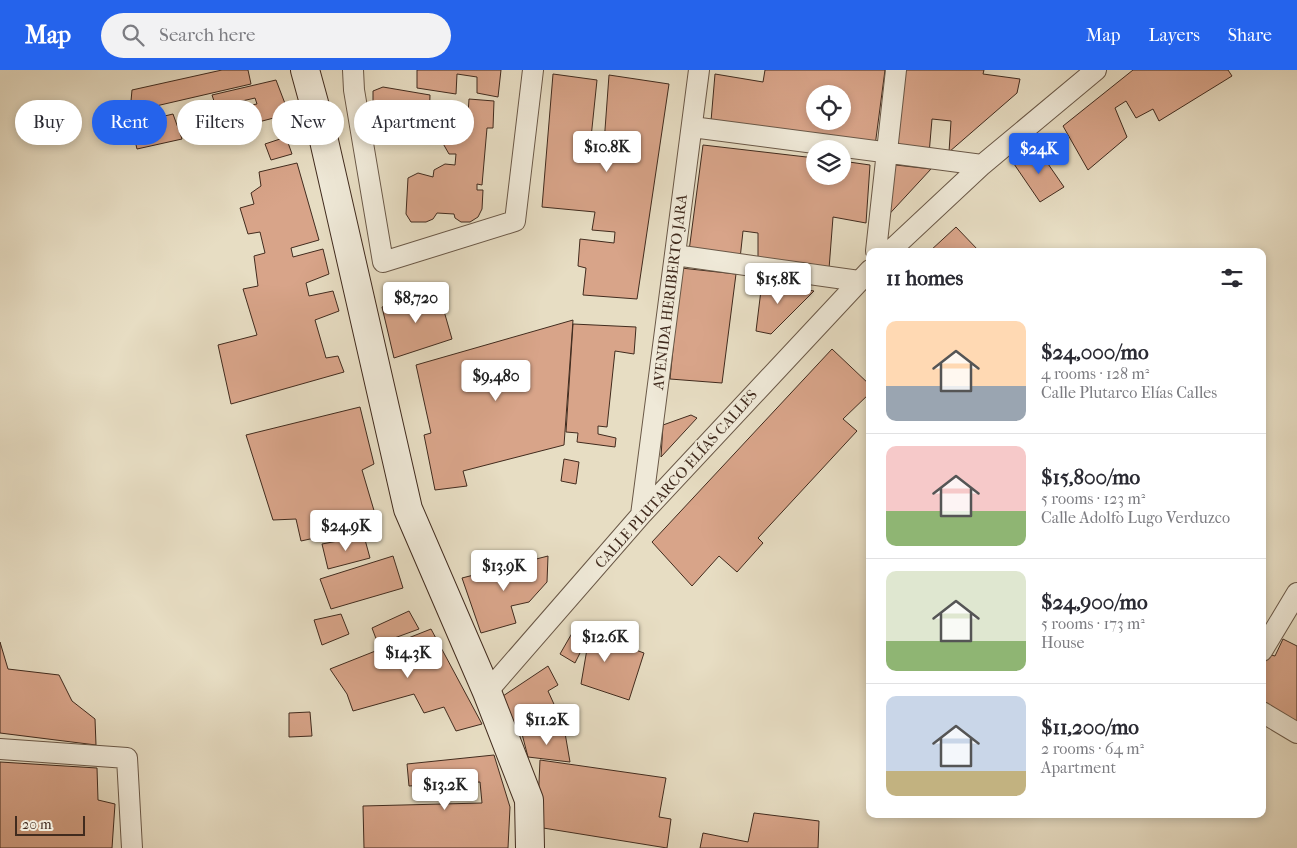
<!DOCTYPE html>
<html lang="en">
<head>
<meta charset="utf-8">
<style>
	body { margin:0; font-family:"IM FELL French Canon",serif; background:#f2f2f3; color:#2b2b33; height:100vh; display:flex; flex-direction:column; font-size:19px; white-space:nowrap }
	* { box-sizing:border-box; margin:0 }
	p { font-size:16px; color:#7c7c81 }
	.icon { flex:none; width:28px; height:28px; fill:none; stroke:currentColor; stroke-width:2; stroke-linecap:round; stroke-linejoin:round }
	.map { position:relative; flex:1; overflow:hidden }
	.details { position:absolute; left:866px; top:178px; width:400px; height:570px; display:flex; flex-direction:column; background:#fff; border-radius:10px; box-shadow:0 2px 8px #0003 }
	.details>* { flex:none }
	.hud { position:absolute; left:15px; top:30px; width:475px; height:45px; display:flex; gap:10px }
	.buttons { position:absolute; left:806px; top:15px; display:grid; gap:10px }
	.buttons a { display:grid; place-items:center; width:45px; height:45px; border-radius:50%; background:#fff; box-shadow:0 2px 8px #0003; font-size:25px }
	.scale { position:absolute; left:15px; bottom:12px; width:70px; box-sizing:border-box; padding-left:5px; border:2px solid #412b1e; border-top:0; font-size:14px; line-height:18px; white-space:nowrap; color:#412b1e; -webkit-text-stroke:4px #efe9d8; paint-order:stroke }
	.price { position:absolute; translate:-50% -42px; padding:0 11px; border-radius:5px; background:#fff; color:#222; font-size:16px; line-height:32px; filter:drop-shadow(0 1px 2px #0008) }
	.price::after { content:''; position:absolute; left:50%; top:30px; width:15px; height:11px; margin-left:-8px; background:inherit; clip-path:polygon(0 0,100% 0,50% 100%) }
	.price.current { background:#2563eb; color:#fff }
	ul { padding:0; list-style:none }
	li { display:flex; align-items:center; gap:15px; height:125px; padding:0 20px }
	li+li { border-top:1px solid #e1e1e2 }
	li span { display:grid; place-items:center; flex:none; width:140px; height:100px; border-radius:10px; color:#555 }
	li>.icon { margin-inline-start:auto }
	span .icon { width:60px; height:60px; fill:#fffc; stroke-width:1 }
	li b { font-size:21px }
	h2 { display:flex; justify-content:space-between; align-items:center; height:60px; padding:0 20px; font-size:21px }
	.pill { padding:0 18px; border-radius:22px; background:#fff; box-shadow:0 2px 8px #0003; font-size:18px; line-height:45px }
	.pill.current { background:#2563eb; color:#fff }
	header { display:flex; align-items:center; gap:30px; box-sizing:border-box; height:70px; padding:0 25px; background:#2563eb; color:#fff }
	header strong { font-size:24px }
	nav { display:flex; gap:28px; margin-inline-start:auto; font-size:18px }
	.search { width:350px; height:45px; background:#f2f2f3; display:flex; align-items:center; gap:12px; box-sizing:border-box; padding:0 18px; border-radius:28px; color:#7c7c81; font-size:19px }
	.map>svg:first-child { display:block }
</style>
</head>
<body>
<header>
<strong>Map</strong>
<div class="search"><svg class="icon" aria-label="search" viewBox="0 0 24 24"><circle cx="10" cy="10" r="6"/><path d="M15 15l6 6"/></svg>Search here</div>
<nav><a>Map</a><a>Layers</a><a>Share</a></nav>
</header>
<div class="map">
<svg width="1297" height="778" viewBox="0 0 1297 778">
	<rect width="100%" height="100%" fill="#e7ddc3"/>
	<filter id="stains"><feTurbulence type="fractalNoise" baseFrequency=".004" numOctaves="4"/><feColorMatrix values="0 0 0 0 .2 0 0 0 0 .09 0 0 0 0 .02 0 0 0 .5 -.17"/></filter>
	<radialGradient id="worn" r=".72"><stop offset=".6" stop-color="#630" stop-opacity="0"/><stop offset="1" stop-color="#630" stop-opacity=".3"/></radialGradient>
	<!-- building -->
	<path fill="#d8a489" stroke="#412b1e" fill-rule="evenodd" d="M222,0H248L251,14L130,42L132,20Z
		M417,0H501L498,27L477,23V7L457,4L456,24L417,18Z
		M765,0H885L875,76L711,51L715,4L763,12ZM815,24H842V51H815Z
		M899,0H984L983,4L1020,9L1017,23L949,82L951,51L932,49L929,84L893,79Z
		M1133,0H1228L1232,6L1159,51L1153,39L1136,48L1126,31L1115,38L1127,67L1088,100L1063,56Z
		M553,4L597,10L589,87H603L609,5L669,14L637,229L583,225L586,198L578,196L580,169L614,173L615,162L592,160L595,142L542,137Z
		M276,10L289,44L247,55L241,37L257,34L255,28L216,37L212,25Z
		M383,17L430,25L429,53L384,51L373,37V21Z
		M469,29L494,31L493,58H487L482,115L477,114V120H483L482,139L478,147L470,152H461L455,148L454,144L437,143L433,149L426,152H411L406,144L408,108L418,103L433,107L434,100L445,94L455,95L456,84H449L441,70L442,58L458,59L460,44H468Z
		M173,44L182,69L137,79L131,54Z
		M286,67L292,84L271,90L265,74Z
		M703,75L815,88V106H842V91L870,95L866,153L833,147L829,199L758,190V163L743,161L740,189L689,181Z
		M1037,78L1064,117L1040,132L1014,94Z
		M297,93L319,170L291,178L293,187L323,179L329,204L306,213L309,226L333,221L339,241L315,250L326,288L338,286L344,302L231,334L218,275L257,265L243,219L258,216L254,186L265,183L260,162L248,164L240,138L254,134L251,123L261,116L259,102Z
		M887,94L931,99L882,152Z
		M956,157L979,181H930Z
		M681,198L736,204L722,313L670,309Z
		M762,212L814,221L771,264L756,261Z
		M438,220L452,269L394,288L382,237Z
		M573,250L564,375L463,401L467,416L435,420L424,365L431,363L416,295Z
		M573,254L636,257L634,284L615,281L607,357L598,356V364L616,368L615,377L577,372L578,363L566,362Z
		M832,279L870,315V323L843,349L857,361L758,468L763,473L737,502L719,486L692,516L652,472Z
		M360,337L374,394L362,400L378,454L301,471L296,449L273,450L246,365Z
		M691,345L697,348L661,387L663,355Z
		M564,389L579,392L576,414L561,411Z
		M364,466L370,488L328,499L322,474Z
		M393,486L403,518L331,539L320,509Z
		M548,486L547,512L529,532L511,536L516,553L481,563L462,508Z
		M409,541L419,559L378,574L372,558Z
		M341,544L349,564L322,575L314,550Z
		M575,558L644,583L629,630L581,614L587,579L583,577L575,593L560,584Z
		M431,559L482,654L456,661L444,637L424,643L414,624L353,641L347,624L330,599Z
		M1283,569L1297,576V655L1262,635V585L1263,583L1275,586Z
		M0,572L8,599L59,605L72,631L95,649L96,675L0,663Z
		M548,596L558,615L548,621L558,643L519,663L500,628Z
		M310,642L312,666L289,667V643Z
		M565,663L570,692L528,687L522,664Z
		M494,685L510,737L508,778H364L363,736L482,733L480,712L409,716L407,694Z
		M540,690L666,708L659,747L671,749L667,778L537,757Z
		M0,692L97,698L98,730L115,734L112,778H0Z
		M754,743L819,751L818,778H700L703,763L748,772Z"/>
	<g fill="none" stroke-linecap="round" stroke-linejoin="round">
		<!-- street casing -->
		<g stroke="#6a5847" stroke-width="22">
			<path id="street" d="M353,0L354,20L383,192L515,151L533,0
				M692,57L982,95
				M876,181L896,0
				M890,181L982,95L1096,0
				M675,185L859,211
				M641,445L699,0
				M1262,581L1297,523
				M487,622L641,445L870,200
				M1262,642L1297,663
				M0,679L127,688L132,778"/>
		</g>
		<!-- secondary casing -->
		<g stroke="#412b1e" stroke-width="30">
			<path id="secondary" d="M305,0L322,62L408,439L487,622L529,730L530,778"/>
		</g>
		<!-- street -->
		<use href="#street" stroke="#efe9d8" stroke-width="20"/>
		<!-- secondary -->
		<use href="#secondary" stroke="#efe9d8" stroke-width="28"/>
	</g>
	<g text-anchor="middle" stroke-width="4.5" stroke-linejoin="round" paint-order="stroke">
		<!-- street labels -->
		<g font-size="15" fill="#412b1e" stroke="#efe9d8">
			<text transform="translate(670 222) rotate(-83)" y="5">AVENIDA HERIBERTO JARA</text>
			<text transform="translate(676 409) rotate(-48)" y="5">CALLE PLUTARCO ELÍAS CALLES</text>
		</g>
	</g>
	<rect width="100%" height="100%" filter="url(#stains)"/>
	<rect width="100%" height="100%" fill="url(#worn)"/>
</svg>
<div class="buttons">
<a><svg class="icon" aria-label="locate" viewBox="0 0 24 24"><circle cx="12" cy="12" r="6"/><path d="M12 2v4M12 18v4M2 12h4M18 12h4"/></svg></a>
<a><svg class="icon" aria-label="layers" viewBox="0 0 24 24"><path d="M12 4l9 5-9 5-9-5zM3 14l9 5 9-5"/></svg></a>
</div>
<div class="scale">20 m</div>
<b class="price" style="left:607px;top:103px">$10.8K</b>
<b class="price current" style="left:1039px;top:105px">$24K</b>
<b class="price" style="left:778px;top:235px">$15.8K</b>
<b class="price" style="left:416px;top:254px">$8,720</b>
<b class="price" style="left:496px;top:332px">$9,480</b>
<b class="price" style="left:346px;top:482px">$24.9K</b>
<b class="price" style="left:504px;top:522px">$13.9K</b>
<b class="price" style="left:605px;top:593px">$12.6K</b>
<b class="price" style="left:408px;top:609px">$14.3K</b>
<b class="price" style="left:547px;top:676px">$11.2K</b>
<b class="price" style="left:445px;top:741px">$13.2K</b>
<div class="hud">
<a class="pill">Buy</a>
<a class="pill current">Rent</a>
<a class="pill">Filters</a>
<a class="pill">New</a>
<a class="pill">Apartment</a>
</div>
<section class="details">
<h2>11 homes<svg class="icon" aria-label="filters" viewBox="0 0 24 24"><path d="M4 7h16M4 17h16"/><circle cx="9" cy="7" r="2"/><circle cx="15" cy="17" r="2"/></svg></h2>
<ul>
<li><span style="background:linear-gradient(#ffd9b3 65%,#9aa5b1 0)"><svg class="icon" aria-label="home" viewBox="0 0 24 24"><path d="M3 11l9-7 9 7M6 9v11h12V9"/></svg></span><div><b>$24,000/mo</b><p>4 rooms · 128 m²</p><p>Calle Plutarco Elías Calles</p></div></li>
<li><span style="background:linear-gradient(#f6c9c9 65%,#8fb573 0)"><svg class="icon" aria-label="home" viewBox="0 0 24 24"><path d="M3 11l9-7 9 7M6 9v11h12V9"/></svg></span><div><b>$15,800/mo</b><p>5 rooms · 123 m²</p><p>Calle Adolfo Lugo Verduzco</p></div></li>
<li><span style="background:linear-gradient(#dfe7d0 70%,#8fb573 0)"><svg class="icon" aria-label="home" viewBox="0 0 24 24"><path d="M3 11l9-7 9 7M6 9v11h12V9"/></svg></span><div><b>$24,900/mo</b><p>5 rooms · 173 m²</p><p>House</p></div></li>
<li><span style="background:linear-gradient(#c9d6e8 75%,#c2b280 0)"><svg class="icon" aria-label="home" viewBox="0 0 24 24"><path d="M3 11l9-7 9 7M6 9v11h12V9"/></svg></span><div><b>$11,200/mo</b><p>2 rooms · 64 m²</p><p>Apartment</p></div></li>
</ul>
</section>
</div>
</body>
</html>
